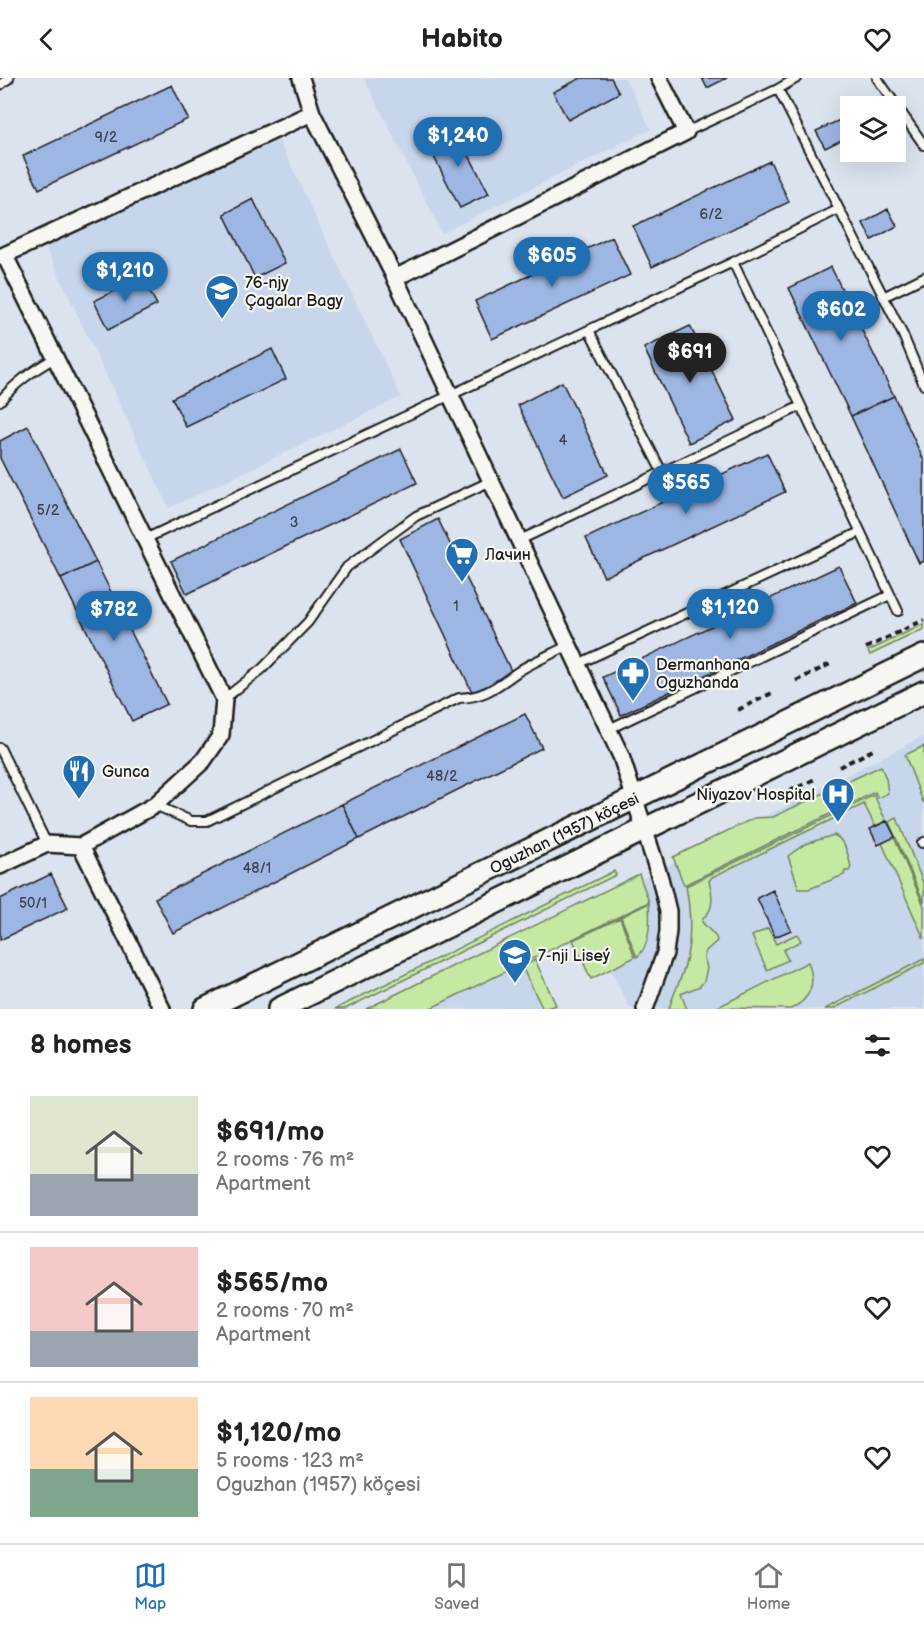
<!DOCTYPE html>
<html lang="en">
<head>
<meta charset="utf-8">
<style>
	body { margin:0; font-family:"Balsamiq Sans",sans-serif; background:#f2f2f2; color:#222; height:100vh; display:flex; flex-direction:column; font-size:22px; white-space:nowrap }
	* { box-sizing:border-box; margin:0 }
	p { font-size:20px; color:#767676 }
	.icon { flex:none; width:33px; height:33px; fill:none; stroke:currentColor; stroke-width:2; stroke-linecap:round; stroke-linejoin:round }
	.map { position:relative; height:931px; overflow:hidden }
	.sheet { display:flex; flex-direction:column; background:#fff; flex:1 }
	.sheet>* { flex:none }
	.controls { position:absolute; left:840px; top:18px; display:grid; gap:12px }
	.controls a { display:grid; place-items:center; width:66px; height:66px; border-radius:0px; background:#fff; box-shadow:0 6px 24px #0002; font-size:30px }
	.price { position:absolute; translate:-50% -51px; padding:0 14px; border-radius:21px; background:#1f6fb2; color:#fff; font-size:20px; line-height:39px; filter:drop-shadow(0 2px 3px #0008) }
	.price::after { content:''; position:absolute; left:50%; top:36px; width:18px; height:14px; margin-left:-9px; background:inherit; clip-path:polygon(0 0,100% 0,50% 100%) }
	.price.active { background:#222; color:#fff }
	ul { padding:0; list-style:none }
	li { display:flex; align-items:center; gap:18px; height:150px; padding:0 30px }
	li+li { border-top:2px solid #e0e0e0 }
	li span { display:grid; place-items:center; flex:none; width:168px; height:120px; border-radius:0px; color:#555 }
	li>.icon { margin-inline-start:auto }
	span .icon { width:72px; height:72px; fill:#fffc; stroke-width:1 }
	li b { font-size:26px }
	h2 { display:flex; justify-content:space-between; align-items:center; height:72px; padding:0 30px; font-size:26px }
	header { display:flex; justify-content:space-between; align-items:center; height:78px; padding:0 30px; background:#fff; font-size:27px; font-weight:700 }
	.tabs { display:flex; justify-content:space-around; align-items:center; height:84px; border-top:2px solid #e0e0e0; background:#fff; font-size:16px; color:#767676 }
	.tabs a { display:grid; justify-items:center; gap:3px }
	.tabs .active { color:#1f6fb2 }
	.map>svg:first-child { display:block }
</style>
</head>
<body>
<header><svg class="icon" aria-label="back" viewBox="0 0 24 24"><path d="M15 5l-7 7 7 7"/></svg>Habito<svg class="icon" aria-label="heart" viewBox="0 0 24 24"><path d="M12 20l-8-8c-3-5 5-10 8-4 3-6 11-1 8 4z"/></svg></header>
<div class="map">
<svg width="924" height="931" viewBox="0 0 924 931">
	<rect width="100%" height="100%" fill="#dbe3ee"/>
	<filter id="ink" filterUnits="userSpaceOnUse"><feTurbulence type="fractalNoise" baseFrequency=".0167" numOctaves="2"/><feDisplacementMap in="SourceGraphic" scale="12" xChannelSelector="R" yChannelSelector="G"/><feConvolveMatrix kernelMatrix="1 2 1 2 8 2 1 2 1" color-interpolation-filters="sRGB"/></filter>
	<g filter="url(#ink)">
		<!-- built -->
		<path fill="#c8d6eb" d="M364,0H625L651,51L442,155Z
			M275,54L401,319L169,430L43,164Z
			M924,658V931H630L581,832Z
			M535,880L559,931H431Z"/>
		<!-- green -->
		<path fill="#c5e9a3" stroke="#708260" stroke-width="1.5" d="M924,546V551L870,577L868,573Z
			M924,668V724H923L905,677Z
			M881,688L886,701L888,715L878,720L875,714L684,807L673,779L754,740L773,739Z
			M874,717L886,743L875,748L864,726L712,799L709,803C712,812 714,827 708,835C702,843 705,834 702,844L716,859L717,863L706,873L704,879L707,890L704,903L700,908L681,916L687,931H669C673,916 681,902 685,887C692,860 691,835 686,808Z
			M897,740L924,807V824L889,744Z
			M834,757C846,763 848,777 851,789L849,793H845L844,797L809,811H799L788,778L805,766Z
			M894,759L924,828V861L882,765Z
			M614,793L616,797L345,931H335Z
			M639,796L649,824L429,931H366Z
			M649,825C650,842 651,868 637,879L621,839Z
			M620,840L635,879L591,901L573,862Z
			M768,850L776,866L797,856L801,863L783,872L788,882L767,892L752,858Z
			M924,881V885L833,931H825Z
			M535,882L556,927L543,931L522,889Z
			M808,884C816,905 812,920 791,931L716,930Z"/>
		<!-- building -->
		<path fill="#9db6e3" stroke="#1c1c1c" stroke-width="1.5" d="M581,0H611L619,15L568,42L553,14Z
			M702,0H727L707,10Z
			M172,7L188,41L39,111L23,78Z
			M842,41L850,58L825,70L816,53Z
			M455,50L489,116L460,130L427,65Z
			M770,83L789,124L652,189L633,148Z
			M253,121L285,185L255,200L224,136Z
			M888,131L897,148L872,162L863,145Z
			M612,159L630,197L492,261L475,223Z
			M831,189L894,318L851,338L789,210Z
			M142,199L157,227L108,252L94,223Z
			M690,248L736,342L689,365L644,270Z
			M272,271L286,301L186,349L172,320Z
			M562,304L608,397L563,419L518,327Z
			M894,318L924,383V483L919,485L851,338Z
			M28,348L96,484L61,501L0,380V363Z
			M401,371L417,405L187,516L171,483Z
			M767,375L785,414L604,499L586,460Z
			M438,441L512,595L473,616L400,461Z
			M96,484L167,626L132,643L61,501Z
			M839,488L857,525L621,637L603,599Z
			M525,636L542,670L359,761L342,726Z
			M342,726L359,761L173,855L155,820Z
			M887,743L895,759L878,767L870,751Z
			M51,796L68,830L0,862V821Z
			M773,812L791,852L775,859L757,820Z"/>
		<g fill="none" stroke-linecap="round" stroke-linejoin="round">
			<!-- service casing -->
			<g stroke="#1c1c1c" stroke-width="12">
				<path id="service" d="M877,0L924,67
					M0,7L9,0
					M778,11L797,0
					M686,54L778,11L839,131L733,184L898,533
					M839,131L903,257L924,307
					M883,219L924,199
					M589,252L662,394
					M0,323C16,304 33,292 55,280
					M145,461L733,184
					M520,462L801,328
					M578,586L860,454
					M224,621L262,591L308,544L347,489L416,438L491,403
					M609,651L890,517
					M0,670L47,766
					M155,727L191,743H207L459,620C488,619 499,606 522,591C537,582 554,575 569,567
					M922,765L924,764"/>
			</g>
			<!-- minor casing -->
			<g stroke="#1c1c1c" stroke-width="20">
				<path id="minor" d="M301,0L312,35L395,200L621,678L660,800L668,833V853L665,875L645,931
					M5,178L224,621L221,657L203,683L155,727L81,768L162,931
					M0,179L312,35
					M395,200L686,54L659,0
					M0,788L47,766L81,768"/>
			</g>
			<!-- secondary casing -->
			<g stroke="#1c1c1c" stroke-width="26">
				<g id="secondary">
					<path id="s1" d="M205,931L924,578"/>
					<path d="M279,931L924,614"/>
				</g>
			</g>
			<!-- path -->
			<path stroke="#1c1c1c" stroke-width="4" stroke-dasharray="6 4.5" stroke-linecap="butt" d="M866,570L924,542
				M796,603L830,586
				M738,632L772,615
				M839,689L873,672
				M780,718L815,701"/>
			<!-- service -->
			<use href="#service" stroke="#f6f6f2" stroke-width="8"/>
			<!-- minor -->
			<use href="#minor" stroke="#f6f6f2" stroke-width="15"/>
			<!-- secondary -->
			<use href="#secondary" stroke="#f6f6f2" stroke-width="21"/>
		</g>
	</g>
	<!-- icons -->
	<defs>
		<g id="school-pin" transform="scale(1.725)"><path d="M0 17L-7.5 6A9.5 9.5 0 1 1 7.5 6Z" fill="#1f6fb2" stroke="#f6f6f2"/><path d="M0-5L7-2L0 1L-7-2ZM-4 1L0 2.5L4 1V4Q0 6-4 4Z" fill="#fff"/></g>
		<g id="supermarket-pin" transform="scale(1.725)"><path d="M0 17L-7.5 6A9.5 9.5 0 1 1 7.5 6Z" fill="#1f6fb2" stroke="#f6f6f2"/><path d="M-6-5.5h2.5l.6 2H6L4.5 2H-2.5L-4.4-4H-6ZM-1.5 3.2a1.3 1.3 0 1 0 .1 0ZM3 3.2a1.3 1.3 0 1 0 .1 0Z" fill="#fff"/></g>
		<g id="pharmacy-pin" transform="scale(1.725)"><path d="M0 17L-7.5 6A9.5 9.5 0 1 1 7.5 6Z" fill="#1f6fb2" stroke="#f6f6f2"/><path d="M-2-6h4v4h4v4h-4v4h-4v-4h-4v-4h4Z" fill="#fff"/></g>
		<g id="restaurant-pin" transform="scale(1.725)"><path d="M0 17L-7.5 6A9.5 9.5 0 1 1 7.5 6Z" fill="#1f6fb2" stroke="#f6f6f2"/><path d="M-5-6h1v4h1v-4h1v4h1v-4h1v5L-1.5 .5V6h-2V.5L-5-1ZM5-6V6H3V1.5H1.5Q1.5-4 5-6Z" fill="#fff"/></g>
		<g id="hospital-pin" transform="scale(1.725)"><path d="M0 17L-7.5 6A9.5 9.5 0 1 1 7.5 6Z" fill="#1f6fb2" stroke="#f6f6f2"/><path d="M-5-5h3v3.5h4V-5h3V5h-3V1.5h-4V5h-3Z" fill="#fff"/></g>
	</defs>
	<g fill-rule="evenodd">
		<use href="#school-pin" x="222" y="213"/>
		<use href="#supermarket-pin" x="462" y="476"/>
		<use href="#pharmacy-pin" x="633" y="595"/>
		<use href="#restaurant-pin" x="79" y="693"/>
		<use href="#hospital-pin" x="838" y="716"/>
		<use href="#school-pin" x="515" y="877"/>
	</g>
	<g text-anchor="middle" stroke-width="4.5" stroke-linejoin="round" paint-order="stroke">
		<!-- number labels -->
		<g font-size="14" fill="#3c424e">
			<text x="106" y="64">9/2</text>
			<text x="711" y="141">6/2</text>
			<text x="563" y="367">4</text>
			<text x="48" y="437">5/2</text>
			<text x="294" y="449">3</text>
			<text x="456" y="533">1</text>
			<text x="442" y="703">48/2</text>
			<text x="257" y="795">48/1</text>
			<text x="33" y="830">50/1</text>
		</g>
		<!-- poi labels -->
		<g font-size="16" fill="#1c1c1c" stroke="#f6f6f2" text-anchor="start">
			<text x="245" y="210">76-njy<tspan x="245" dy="18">Çagalar Bagy</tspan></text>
			<text x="485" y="482">Лачин</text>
			<text x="656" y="592">Dermanhana<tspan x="656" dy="18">Oguzhanda</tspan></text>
			<text x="102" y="699">Gunca</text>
			<text x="815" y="722" text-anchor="end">Niyazov Hospital</text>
			<text x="538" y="883">7-nji Liseý</text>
		</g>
		<!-- street labels -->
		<g font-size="16" fill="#1c1c1c" stroke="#f6f6f2">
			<text dy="6" stroke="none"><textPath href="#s1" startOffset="400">Oguzhan (1957) köçesi</textPath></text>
		</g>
	</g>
</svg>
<div class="controls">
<a><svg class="icon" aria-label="layers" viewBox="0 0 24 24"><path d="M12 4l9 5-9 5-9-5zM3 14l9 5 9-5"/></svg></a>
</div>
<b class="price" style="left:458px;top:90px">$1,240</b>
<b class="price" style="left:552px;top:210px">$605</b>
<b class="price" style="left:125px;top:225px">$1,210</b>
<b class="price" style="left:841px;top:264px">$602</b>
<b class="price active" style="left:690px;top:306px">$691</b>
<b class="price" style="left:686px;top:437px">$565</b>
<b class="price" style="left:730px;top:562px">$1,120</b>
<b class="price" style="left:114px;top:564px">$782</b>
</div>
<section class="sheet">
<h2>8 homes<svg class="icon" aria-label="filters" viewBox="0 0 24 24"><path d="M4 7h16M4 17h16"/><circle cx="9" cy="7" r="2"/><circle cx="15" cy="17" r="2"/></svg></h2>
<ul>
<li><span style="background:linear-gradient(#dfe7d0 65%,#9aa5b1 0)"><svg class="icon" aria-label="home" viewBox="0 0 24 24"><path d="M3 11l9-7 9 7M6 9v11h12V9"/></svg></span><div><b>$691/mo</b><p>2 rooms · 76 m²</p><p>Apartment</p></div><svg class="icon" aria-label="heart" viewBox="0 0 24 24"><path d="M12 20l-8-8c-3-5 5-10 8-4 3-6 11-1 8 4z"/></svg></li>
<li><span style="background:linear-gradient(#f6c9c9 70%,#9aa5b1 0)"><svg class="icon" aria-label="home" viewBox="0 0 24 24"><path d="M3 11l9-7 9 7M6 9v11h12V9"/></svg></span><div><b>$565/mo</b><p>2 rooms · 70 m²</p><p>Apartment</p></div><svg class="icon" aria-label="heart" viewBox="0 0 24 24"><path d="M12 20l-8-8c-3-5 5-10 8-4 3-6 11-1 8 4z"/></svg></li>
<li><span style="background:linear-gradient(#ffd9b3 60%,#7fa58c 0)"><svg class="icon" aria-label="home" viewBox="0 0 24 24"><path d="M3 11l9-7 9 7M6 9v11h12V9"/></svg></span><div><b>$1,120/mo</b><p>5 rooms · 123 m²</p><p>Oguzhan (1957) köçesi</p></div><svg class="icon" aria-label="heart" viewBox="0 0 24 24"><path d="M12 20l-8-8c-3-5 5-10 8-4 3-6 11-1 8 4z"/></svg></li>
</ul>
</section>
<nav class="tabs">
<a class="active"><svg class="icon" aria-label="map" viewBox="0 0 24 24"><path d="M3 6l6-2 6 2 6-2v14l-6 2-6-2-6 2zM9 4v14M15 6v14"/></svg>Map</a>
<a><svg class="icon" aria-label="saved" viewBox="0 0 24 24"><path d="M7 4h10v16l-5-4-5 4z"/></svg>Saved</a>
<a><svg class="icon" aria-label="home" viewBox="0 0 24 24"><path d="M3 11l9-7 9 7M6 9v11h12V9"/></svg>Home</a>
</nav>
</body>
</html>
